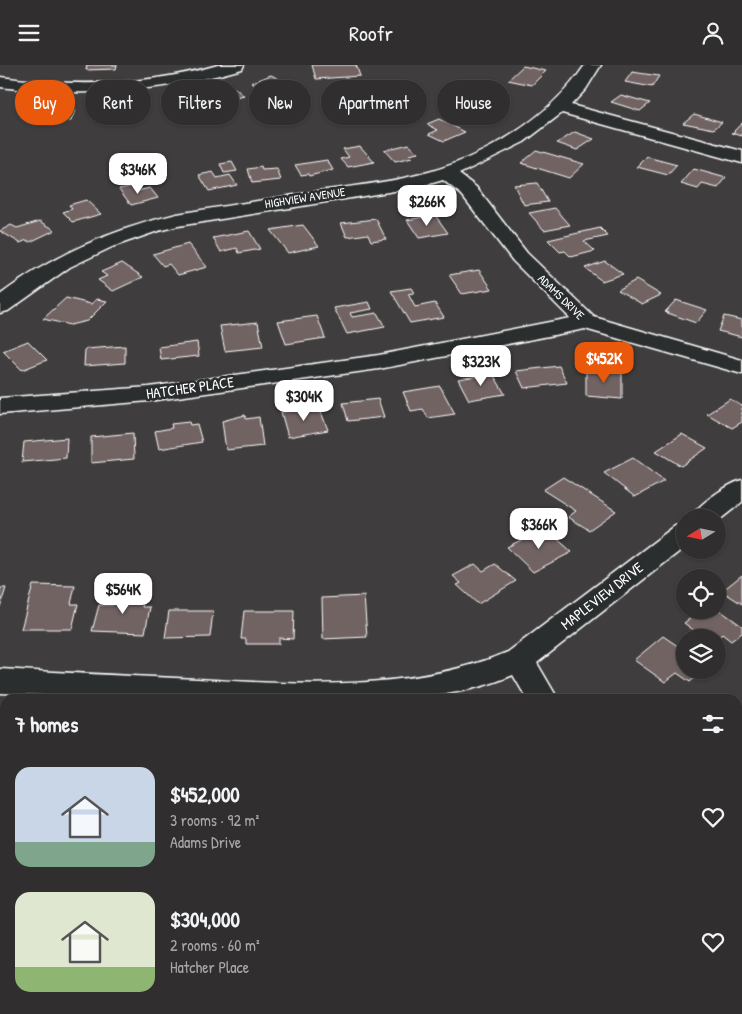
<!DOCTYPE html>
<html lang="en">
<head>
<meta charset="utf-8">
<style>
	body { margin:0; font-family:"Patrick Hand",sans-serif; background:#3c3a3a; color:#f1f3f6; height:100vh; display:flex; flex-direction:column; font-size:19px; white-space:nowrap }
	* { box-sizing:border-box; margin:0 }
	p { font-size:16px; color:#a8a8aa }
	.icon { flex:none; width:28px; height:28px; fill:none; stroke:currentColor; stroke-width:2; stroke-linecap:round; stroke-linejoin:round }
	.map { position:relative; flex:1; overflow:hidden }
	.sheet { position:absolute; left:0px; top:629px; width:742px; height:321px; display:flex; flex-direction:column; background:#302e2e; border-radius:15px 15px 0 0; box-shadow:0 1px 4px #0004,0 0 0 1px #4b4a4a }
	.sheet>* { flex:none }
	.top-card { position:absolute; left:15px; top:15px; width:712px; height:45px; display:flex; gap:10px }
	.needle { width:32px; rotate:260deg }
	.tools { position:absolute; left:676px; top:444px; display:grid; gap:10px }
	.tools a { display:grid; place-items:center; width:50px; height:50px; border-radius:50%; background:#302e2e; box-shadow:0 1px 4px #0004,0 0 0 1px #4b4a4a; font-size:25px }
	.price { position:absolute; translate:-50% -42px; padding:0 11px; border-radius:10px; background:#fff; color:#222; font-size:16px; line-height:32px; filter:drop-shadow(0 1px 2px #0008) }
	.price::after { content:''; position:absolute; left:50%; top:30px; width:15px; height:11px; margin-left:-8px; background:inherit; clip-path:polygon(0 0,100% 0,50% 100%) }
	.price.on { background:#ea580c; color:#fff }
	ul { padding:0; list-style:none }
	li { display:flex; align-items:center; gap:15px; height:125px; padding:0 15px }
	li span { display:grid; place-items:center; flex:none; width:140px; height:100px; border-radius:15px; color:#555 }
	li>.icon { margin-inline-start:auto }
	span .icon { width:60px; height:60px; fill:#fffc; stroke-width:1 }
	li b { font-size:21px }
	h2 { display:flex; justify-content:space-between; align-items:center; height:60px; padding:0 15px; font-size:21px }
	.pill { padding:0 18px; border-radius:22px; background:#302e2e; box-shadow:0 1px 4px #0004,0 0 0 1px #4b4a4a; font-size:18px; line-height:45px }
	.pill.on { background:#ea580c; color:#fff }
	header { display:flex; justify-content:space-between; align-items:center; height:65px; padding:0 15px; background:#302e2e; font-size:22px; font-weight:600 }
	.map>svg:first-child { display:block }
</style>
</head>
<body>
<header><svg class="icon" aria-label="menu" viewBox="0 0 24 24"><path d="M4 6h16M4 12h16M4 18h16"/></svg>Roofr<svg class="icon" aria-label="person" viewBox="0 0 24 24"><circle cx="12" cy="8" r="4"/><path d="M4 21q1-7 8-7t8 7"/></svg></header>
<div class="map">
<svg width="742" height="949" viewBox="0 0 742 949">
	<rect width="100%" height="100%" fill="#403d3e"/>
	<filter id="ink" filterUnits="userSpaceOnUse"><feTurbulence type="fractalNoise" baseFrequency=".02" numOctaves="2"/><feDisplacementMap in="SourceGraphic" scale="10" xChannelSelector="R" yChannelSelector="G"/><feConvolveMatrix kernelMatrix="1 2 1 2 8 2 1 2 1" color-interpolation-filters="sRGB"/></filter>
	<g filter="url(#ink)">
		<!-- green -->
		<path fill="#626e56" stroke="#b0b6aa" d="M0,640H5V731H0Z
			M0,913L5,914V945H378L373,949H0Z"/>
		<!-- building -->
		<path fill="#726363" stroke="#fff" d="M87,0H117L116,4L86,5Z
			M312,0H356L360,11L316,14Z
			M523,1L546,6L532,20L508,15Z
			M632,7L659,11L652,22L625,17Z
			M271,10L285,17L278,20L283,23L270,28L251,18Z
			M235,23L244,31L220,37L211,29Z
			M621,30L650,38L640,46L611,37Z
			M199,33L206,48L187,51L184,45L175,46L170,37Z
			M459,38L478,45L495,49L480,59L444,47Z
			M136,39L141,40L144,50L111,54L109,44Z
			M46,45H75L71,56L40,55Z
			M694,49L722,57L714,64L683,58Z
			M439,54L465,67L444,76L429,69L438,65L427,59Z
			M742,58V71L732,68Z
			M575,67L594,74L577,85L557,78Z
			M408,79L418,88L409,90L412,93L395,97L384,85Z
			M360,81L374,97L348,102L341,94L349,92L343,84Z
			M536,85L584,99L569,113L521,98Z
			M647,92L677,100L668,110L637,102Z
			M327,95L333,105L309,111L308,109L301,110L295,100Z
			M232,97L237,106L224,108L220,99Z
			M261,102L262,105L277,104L281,115L252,118L248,104Z
			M694,104L726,113L718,123L702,119L698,124L681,119Z
			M213,107L217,113L230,110L237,120L209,126L199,110Z
			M537,118L548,137L524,140L514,120Z
			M133,121L137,126L150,123L158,133L131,140L119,124Z
			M86,135L101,149L73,157L63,147L72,144L69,140Z
			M555,143L570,160L544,165L529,148Z
			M435,150L448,168L419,173L407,155Z
			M376,154L386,174L371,176L368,169L347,172L341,158Z
			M40,156L55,165L30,177L27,175L20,178L0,166L11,160L17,163Z
			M303,160L319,181L288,188L270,165Z
			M600,163L608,171L584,176L595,186L571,192L565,186L560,187L548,175Z
			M249,166L260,184L239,188L237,183L221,187L213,173Z
			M188,179L207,202L178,210L169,199L163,201L153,189Z
			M605,196L623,209L602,216L585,203Z
			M122,198L143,212L113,226L98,215L107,211L101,207Z
			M479,205L492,224L462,229L449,210Z
			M636,215L661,230L642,239L618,225Z
			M411,223L414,228L408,229L415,242L435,238L444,252L410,258L391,226Z
			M66,233L91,239L97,234L107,236L87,256L70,260L43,254Z
			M676,235L707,245L696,258L665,247Z
			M369,237L372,244L350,248L352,252L377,248L385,262L347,269L334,243Z
			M317,251L325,273L286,279L278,256Z
			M724,251L742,255V272L718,266Z
			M258,257L263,282L225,286L220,261Z
			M28,276L47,295L22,305L3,286Z
			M197,277L199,291L161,295L159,282Z
			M125,281V298L84,301L85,284Z
			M559,301L567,318L524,323L516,306Z
			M586,303L622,306V334L586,331Z
			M493,309L505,329L469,335L458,314Z
			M440,321L455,349L428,353L423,344L411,346L403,327Z
			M378,334L384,352L348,356L343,338Z
			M730,334L742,341V357L732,363L707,349Z
			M319,342L328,365L288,372L281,347Z
			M245,350L246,354L259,352L263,381L226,385L222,356Z
			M189,357L190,360L197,359L202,377L159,384L155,366L172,363L171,359Z
			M133,368L134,394L91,398V372Z
			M682,369L707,383L681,401L656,386Z
			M67,373L66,393L22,397L24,377Z
			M633,393L664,416L635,432L604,408Z
			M563,412L616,446L589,465L568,452L576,446L543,425Z
			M545,463L572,487L533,507L507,482Z
			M475,499L483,506L495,499L516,516L478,539L457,520L461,518L453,511Z
			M742,510V539L722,526Z
			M33,520L75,521L71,539H78L72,564H21Z
			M0,523H6L0,542Z
			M115,529L145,530L142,542H150L145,568L92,566L99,540H113Z
			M364,531L367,572L323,574L322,533Z
			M718,544L742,561V568L731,576L722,569L718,573L703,572L684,558L701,545Z
			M169,546H213L210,572L165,573Z
			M244,546H294L293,574L279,573V579H246V574H241Z
			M663,571L685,586V605H704L690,617L677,608L665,617L634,595Z"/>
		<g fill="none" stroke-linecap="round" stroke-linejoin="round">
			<!-- street casing -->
			<g stroke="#fff" stroke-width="3">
				<path id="street" d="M218,0H244L242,4C161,27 83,33 0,22V12C73,22 146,21 218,0Z
					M585,0H601L586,24L571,40L742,86V98L562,48L524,77L459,109L476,122L527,188L594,252L742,295V309L585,264L379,304L149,336L0,349V333L149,322L379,290L570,253L513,196L462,130L443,115L419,122L178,161L158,166L112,182L70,202L8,246L0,248V230C54,189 112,165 177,149C224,141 272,134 319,126C352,121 385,118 417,110C481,95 548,55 585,0Z
					M742,415V437L718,456V452H692C697,440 728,419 742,415Z
					M685,459V482L537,598L558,634H527L513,610C441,641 361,634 284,634C189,634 95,633 0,628V604C66,608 131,611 197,614C300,620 411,627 508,587L675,461Z
					M738,902H742V938H738Z
					M696,945H734L735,949H697Z"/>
			</g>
			<!-- primary casing -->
			<g stroke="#fff" stroke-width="3">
				<path id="primary" d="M738,762H742V792H738Z
					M0,763H5V793H0Z
					M0,833H5V865H0Z
					M738,833H742V865H738Z"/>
			</g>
			<!-- path -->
			<path stroke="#fff" stroke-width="4" stroke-dasharray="6 4.5" stroke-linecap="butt" d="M738,713L742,712"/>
			<!-- street -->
			<use href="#street" fill="#2a2d2e" fill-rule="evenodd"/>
			<!-- primary -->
			<use href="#primary" fill="#2a2d2e" fill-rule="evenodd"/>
		</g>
	</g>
	<g text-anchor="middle" stroke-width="5" stroke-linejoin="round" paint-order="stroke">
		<!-- far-street labels -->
		<g font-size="12" fill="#fff" stroke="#2a2d2e">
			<text transform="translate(305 133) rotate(-9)" y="4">HIGHVIEW AVENUE</text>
			<text transform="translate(561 232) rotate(44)" y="4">ADAMS DRIVE</text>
		</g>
		<!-- street labels -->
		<g font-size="15" fill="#fff" stroke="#2a2d2e">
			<text transform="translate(190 323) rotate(-8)" y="5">HATCHER PLACE</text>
			<text transform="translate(602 531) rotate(-38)" y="5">MAPLEVIEW DRIVE</text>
		</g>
	</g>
</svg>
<div class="tools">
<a><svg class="needle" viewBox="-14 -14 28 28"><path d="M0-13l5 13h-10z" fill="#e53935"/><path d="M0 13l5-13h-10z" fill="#a8a8aa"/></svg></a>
<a><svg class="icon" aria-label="locate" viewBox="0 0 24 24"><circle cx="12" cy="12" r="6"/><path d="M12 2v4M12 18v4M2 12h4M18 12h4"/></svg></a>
<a><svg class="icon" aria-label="layers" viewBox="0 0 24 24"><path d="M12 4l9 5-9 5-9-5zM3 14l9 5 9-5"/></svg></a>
</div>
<b class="price" style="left:138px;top:130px">$346K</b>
<b class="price" style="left:427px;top:162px">$266K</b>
<b class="price on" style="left:604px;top:319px">$452K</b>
<b class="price" style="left:481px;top:322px">$323K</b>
<b class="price" style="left:304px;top:357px">$304K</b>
<b class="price" style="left:539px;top:485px">$366K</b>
<b class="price" style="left:123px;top:550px">$564K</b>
<div class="top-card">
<a class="pill on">Buy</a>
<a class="pill">Rent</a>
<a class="pill">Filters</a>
<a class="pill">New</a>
<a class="pill">Apartment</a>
<a class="pill">House</a>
</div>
<section class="sheet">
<h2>7 homes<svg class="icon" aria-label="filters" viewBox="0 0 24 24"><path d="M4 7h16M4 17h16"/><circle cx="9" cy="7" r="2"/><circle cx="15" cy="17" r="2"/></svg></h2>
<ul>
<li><span style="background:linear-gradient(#c9d6e8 75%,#7fa58c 0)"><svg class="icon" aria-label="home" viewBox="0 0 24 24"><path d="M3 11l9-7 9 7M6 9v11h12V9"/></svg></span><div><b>$452,000</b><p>3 rooms · 92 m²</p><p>Adams Drive</p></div><svg class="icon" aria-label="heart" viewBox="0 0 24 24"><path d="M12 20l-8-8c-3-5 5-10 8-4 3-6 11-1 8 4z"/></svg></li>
<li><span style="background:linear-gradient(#dfe7d0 75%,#8fb573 0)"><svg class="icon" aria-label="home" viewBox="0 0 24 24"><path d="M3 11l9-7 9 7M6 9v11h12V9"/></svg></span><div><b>$304,000</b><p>2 rooms · 60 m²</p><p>Hatcher Place</p></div><svg class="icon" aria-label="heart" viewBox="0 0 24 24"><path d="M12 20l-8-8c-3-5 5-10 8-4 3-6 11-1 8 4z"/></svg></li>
</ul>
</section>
</div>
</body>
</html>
